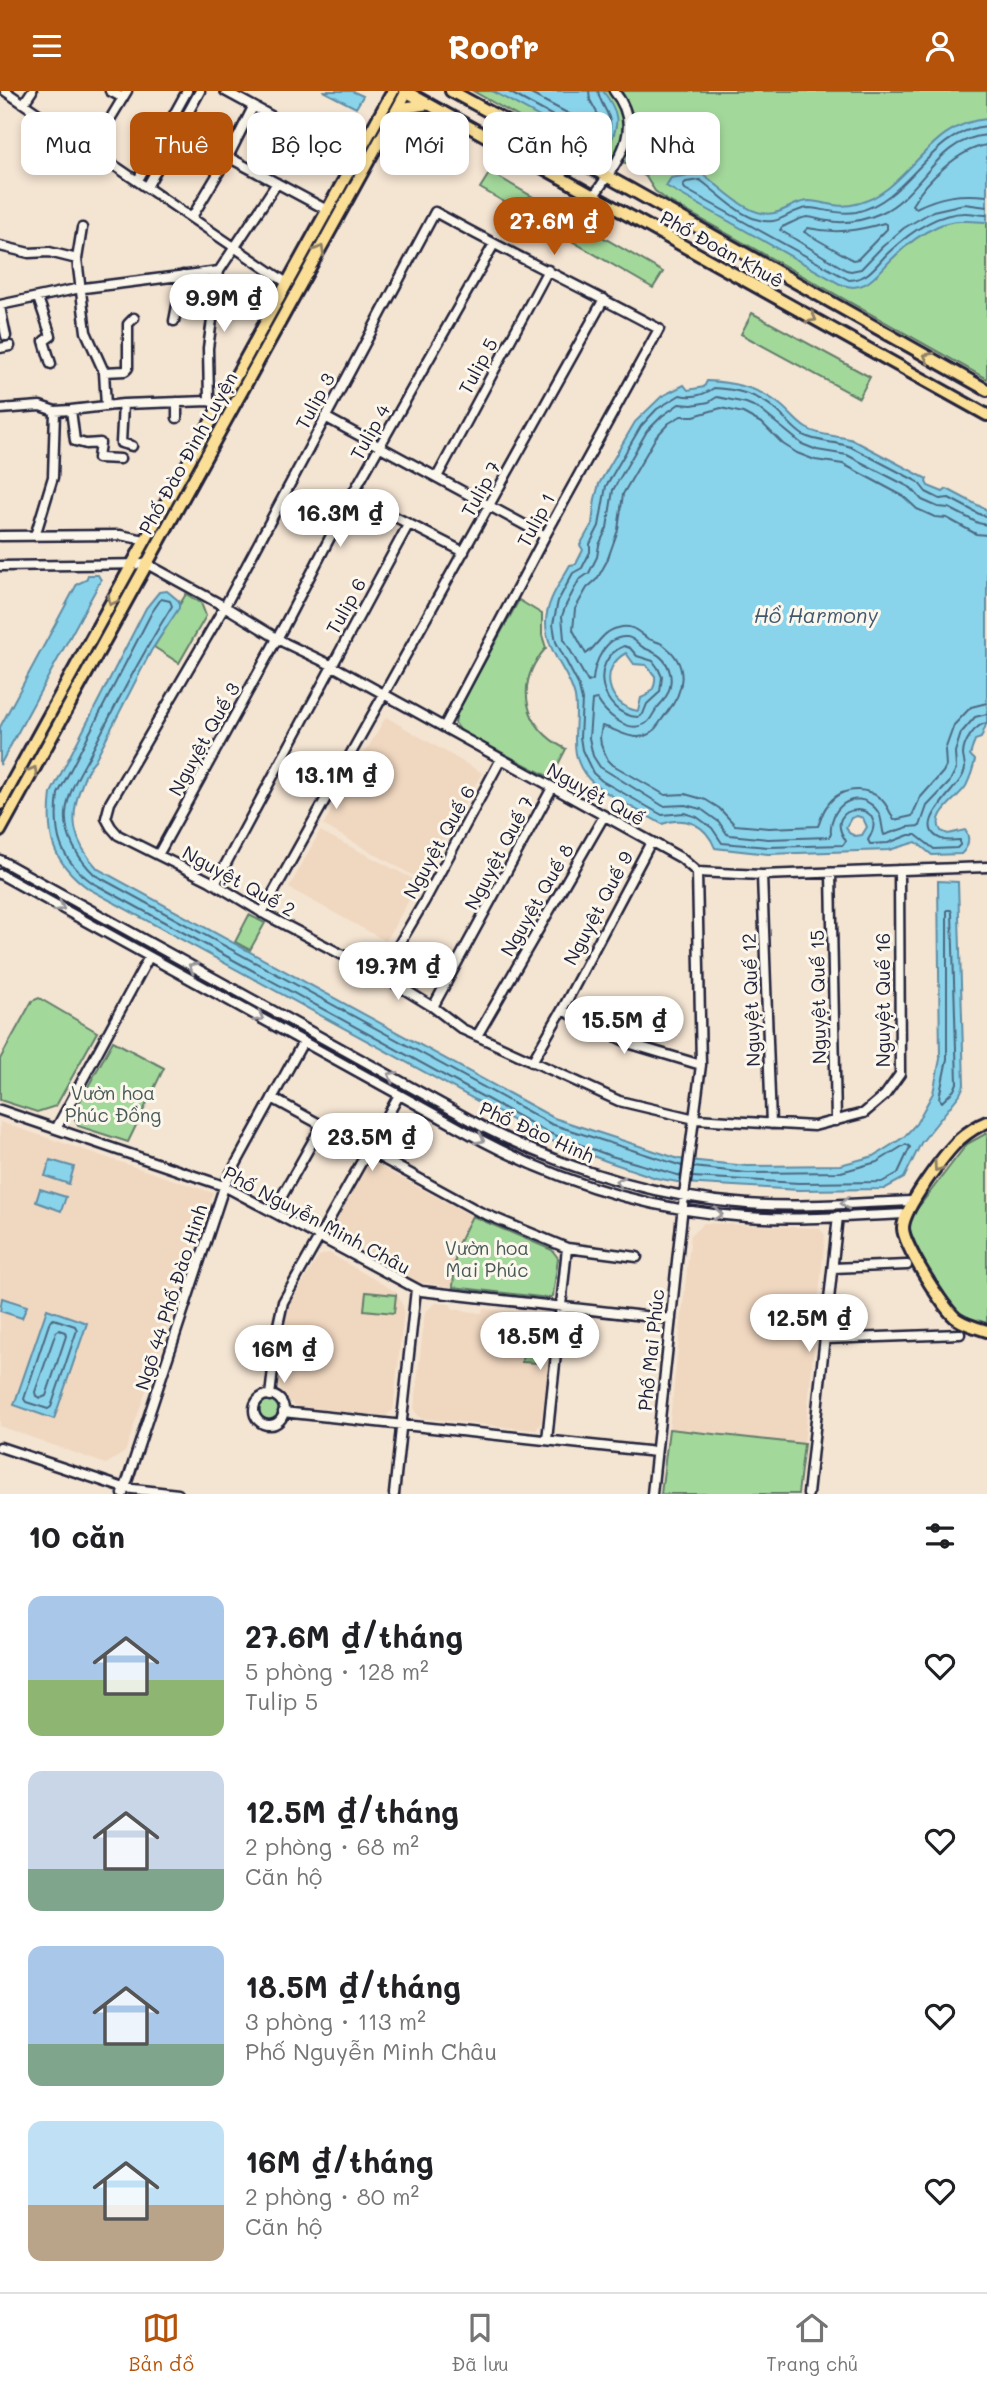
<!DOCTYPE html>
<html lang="vi">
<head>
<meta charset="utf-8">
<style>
	body { margin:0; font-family:Mali,sans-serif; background:#f6f6f6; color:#202124; height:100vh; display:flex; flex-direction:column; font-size:26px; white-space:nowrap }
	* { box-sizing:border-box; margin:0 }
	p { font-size:23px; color:#757577 }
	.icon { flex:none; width:38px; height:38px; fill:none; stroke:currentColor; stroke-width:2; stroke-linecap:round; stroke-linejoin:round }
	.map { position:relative; height:1403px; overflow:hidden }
	.sheet { display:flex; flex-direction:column; background:#fff; flex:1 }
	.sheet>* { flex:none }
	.hud { position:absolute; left:21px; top:21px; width:945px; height:63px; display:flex; gap:14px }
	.price { position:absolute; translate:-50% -60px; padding:0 16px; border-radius:24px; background:#fff; color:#222; font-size:23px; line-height:46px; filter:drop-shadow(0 2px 4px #0008) }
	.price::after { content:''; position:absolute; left:50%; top:42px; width:21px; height:16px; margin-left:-10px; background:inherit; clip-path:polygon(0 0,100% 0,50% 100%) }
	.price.current { background:#b45309; color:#fff }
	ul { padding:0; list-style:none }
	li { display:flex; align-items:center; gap:21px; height:175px; padding:0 28px }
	li span { display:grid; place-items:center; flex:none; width:196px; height:140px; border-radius:14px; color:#555 }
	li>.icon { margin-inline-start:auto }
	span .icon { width:84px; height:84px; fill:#fffc; stroke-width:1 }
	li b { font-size:30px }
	h2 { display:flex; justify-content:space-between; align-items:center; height:84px; padding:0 28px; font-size:30px }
	.pill { padding:0 24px; border-radius:14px; background:#fff; box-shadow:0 4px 10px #0003; font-size:24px; line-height:63px }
	.pill.current { background:#b45309; color:#fff }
	header { display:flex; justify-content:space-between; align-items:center; height:91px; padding:0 28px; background:#b45309; color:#fff; font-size:32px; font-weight:700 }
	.tabs { display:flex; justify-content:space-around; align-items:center; height:98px; border-top:2px solid #e0e0e0; background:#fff; font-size:19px; color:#757577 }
	.tabs a { display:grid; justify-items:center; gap:4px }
	.tabs .current { color:#b45309 }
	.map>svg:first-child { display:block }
</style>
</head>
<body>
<header><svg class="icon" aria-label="menu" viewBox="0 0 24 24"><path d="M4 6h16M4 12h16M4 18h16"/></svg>Roofr<svg class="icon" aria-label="person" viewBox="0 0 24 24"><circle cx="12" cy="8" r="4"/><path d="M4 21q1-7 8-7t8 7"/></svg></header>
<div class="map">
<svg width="987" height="1403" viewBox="0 0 987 1403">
	<rect width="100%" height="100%" fill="#f4e4d2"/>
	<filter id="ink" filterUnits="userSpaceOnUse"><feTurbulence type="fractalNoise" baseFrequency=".0143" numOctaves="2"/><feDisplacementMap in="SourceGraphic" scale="14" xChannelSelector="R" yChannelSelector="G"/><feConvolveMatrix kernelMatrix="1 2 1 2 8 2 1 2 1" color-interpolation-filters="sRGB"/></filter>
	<g filter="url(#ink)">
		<!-- built -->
		<path fill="#f0d7c0" d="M386,626L482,682L421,789L323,734Z
			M320,740L419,791L386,850L289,797Z
			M0,1031L213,1102L125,1361L106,1373L0,1335Z
			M377,1074L472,1125L456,1157L453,1196L417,1191L335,1146L333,1137L366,1076Z
			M704,1132L819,1137L825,1144L804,1353L669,1338L691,1144Z
			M329,1162L396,1201L404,1218L393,1319L385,1325L294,1315L279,1297L283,1234L287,1218L319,1165Z
			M436,1212L450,1213L453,1218L480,1222H482L483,1218L548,1224L554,1232L541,1332L536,1339L420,1327L414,1319L425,1221Z"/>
		<!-- green -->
		<path fill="#a3d89b" stroke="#627d6b" stroke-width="2" d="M473,0H987V288L667,109L655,100L646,86L626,72L589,66Z
			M384,25L388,26L161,440L158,441L156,440Z
			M490,81L663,181L653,197L480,97Z
			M752,222L870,286L859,307L741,243Z
			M125,500L126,502L0,732V721L121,501Z
			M186,503L201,512L206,525L179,572L154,556Z
			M519,509L542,523V544L546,557C514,593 523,636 566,658L551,687L462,641L455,632L457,621Z
			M249,824L265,832L250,859L235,851Z
			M39,907L97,941L56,1015L37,1021L0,1009V968L32,910Z
			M113,950L164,977L128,1051L78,1035L73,1023Z
			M987,1042V1232L963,1225L954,1217L910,1148L909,1131L914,1122L967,1053Z
			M472,1125L552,1159L558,1167L553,1205L549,1207L453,1196L456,1157Z
			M366,1201L396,1204L394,1222L364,1219Z
			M525,1241L542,1243L539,1272L522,1271Z
			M258 1319a11 11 0 1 1 22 0a11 11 0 1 1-22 0Z
			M669,1338L804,1353L798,1403H661Z"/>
		<!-- water -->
		<path fill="#8ad4eb" stroke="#608da5" stroke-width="2" fill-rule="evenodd" d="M323,0H352L363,5L356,17Z
			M492,0H603C619,21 621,32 608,56L600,59Z
			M987,28V131C970,130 955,128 938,135C922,142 906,154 893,167C877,182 866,204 840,193L666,95L671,87L701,82C720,94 748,128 774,122C786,120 796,110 809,110C826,111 838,118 856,113C911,100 925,32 987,28Z
			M707,290C732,291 757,296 778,312C788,319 796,331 806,337C821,346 838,344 853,349L927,388L926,391L928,395L943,401L947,398L987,419V631L981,647L975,649L970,664L975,669C973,678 970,687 966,695C958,708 930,723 941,740L948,743L965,739C971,747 968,757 961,763L932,764L916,751L889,759L768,763L715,757C706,734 686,724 662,733C642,721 605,704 589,688C565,662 580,635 575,606C569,580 546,561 546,532C546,511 560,492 570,474L576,473L583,459L580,454L592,433L595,408L599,393L635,331L662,305L684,294L688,299L704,296ZM626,562L634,573L646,574L655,585C656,596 652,603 641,607L638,620C607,615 598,577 626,562ZM857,725L863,727L867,736L862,744L855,745L849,742L846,736L851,727Z
			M88,484H98L101,489L0,674V636L77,493L86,489Z
			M167,500L179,510V517L151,560L95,669C88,676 85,684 82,693C68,727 73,751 98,778L554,1027L679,1068L747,1075L840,1074L874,1065L904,1046L916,1033L933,1002L940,968L938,790L958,791L964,994L960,1003L921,1052L904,1087L884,1098L799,1099L683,1092L656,1087L609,1071L547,1048L89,798C52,771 46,746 51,702L146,517L159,501Z
			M50,1069L74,1076L69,1093L45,1085Z
			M40,1098L66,1106L61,1120L36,1111Z
			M2,1207L27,1215L22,1227L0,1220Z
			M47,1218L87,1232L54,1328L14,1314Z"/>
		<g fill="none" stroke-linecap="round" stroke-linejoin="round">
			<!-- shore -->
			<path stroke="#4c6981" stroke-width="2" d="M507,0L601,51C622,29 601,20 598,0
				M525,0L598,38L601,29L590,9L589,0
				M987,35C928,40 911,109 856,121C838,124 825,118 809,117C796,117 785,128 773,130C746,134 720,103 700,89L686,91L683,94L685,98L849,189C869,188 875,175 888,162C908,143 936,122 965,122C972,122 980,124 987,124
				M987,44C935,48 922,104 881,122C865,129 845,133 828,130C821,130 814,126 807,126C799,127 790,133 782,136L780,139L846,179L851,180L861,178L882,156L904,137L933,120L964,113L987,116
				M987,54C959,58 926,90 912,114L916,117C940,105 960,102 987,105
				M884,132L887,134V138L858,168L853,169L804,141L808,137C836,143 857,140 884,132Z
				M987,425L981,424L949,407L940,408L926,401L918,391L851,356C835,350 818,352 803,344C792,337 785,326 775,318C758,304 736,298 714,297C704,304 692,307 680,304L657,318L641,335L606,395L599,435L590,453V461L582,477L573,482L558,510L553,533L556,551L578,593L582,609L580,646L582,659L593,682L602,690L662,724L684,722L697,726L712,737L722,752L768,756L843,754L846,750C818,710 894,708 868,749L870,753L888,752L909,744H916L934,758L957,757L960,754V749C955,749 949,750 944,749C907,737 957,699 963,684C967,675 964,673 963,664C963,652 975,633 987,632
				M987,434L978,432L949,417L938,416L922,409L911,397L847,364L817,359L802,353L758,317L746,312L717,306L709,311L692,314L679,313L662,325L647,340L613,399L607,437L599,454L597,466L589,482L579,489L566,514L562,525L564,548L588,591L593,589C594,573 605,544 627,546C635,547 638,554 644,557C657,562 667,568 670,582C673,596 667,607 658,616C653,621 652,629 645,633C627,643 605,622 597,608L592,609L589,647L593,665L600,676L663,715L685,714L701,718L719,731L727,743L730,744L768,748L829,746L831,743C828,717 855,696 875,717C883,725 881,735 884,744L908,736L920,735L927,715L949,692L956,678L955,661L961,642L975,626L987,623
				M987,444L976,443L947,427L935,426L917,418L903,405L843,373L815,369L797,362L783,353L763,333L743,322L721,317L694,325H681L669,332L656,346L623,403L618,439L607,470L597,488L587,497L575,518L573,539L586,563C597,556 602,540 618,537C632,533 637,540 647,547C652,550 657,550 662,553C691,573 684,601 666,623C657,634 654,645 638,646C624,646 614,637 602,635L600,646L601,654L608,669L613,674L665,704L685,703L706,709L719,717L735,734L769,737L818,735C821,729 822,721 827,715C839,696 866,694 882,709C888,715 890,722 894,729L912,725L920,707L943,681L946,675L945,659L954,634L971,616L987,612
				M624,555L630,557L637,565L653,570L658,577L662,586L660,601L647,613L643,623L638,626C601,624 587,570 624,555Z
				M947,819H951L952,822L957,992L954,999L942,1011L939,1007L947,968Z
				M681,1085L611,1065L549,1042L93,792C59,768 53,743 58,703L152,521L161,508L170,510L172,515C143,561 118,609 93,658C83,678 68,698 66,722C64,745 79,769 95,784L551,1033L682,1075
				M692,1086L799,1092L882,1091L898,1082L910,1056L906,1053L877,1071L841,1081L747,1082L693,1076
				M54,1228L75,1235L77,1239L51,1316L48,1318L26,1311L24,1308L50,1230Z
				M59,1239L65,1241L66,1245L46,1305L41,1307L36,1305L35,1301L56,1241Z"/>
			<!-- minor casing -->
			<g stroke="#22223b" stroke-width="13">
				<path id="minor" d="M5,0L287,192
					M110,0L123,7
					M225,0L354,70
					M24,12L32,0
					M92,58L127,0
					M228,66L327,119
					M138,89L187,0
					M147,96L200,0
					M594,105C616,71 646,39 614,0
					M192,126L228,66L253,16
					M0,155L29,162L49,161L77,168L82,137
					M77,168L86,241L104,281L106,315
					M38,207L51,245L44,250L51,273
					M0,214L76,198L219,180
					M0,216L6,245
					M174,230L183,184
					M0,257L10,255
					M104,281L125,280L128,277V233L134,227
					M177,311V327
					M123,313L121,352L132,355
					M219,315L209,310L208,257L219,180L277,92
					M0,318L40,315L55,320L71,319L123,313L209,310
					M71,319L75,350L86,353L100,352L98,367L120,368
					M325,326L545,445
					M437,386L548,179
					M352,404L464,461
					M0,445L120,444L145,449
					M35,445L53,386L55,320
					M0,475L147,473L229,518L285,552L331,574L681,767L697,781L762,784L987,776
					M444,636L545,445L659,238C585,198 509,162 435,121L225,515L110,712L106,727L111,736L118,744L210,790L268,825L381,884L433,916L462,938L619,1010L695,1028L814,1035L864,1022L885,1004L900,983L899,779
					M158,764L284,535L352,404L494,153
					M0,769L485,1037C568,1079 654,1106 747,1113C802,1117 858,1112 913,1110
					M831,782L836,1030
					M0,783L483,1050C565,1093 654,1120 747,1126C800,1130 854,1125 907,1123
					M762,784L771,1033
					M215,793L408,434
					M262,822L604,208
					M381,884L424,811L501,668
					M433,916L552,697
					M562,919L631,953L701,974
					M477,945L604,725
					M532,971L562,919L651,751
					M272,1007L480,1121L567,1157
					M0,1019L224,1095L421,1200L671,1228
					M56,1038L149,866
					M273,1121L322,1034
					M833,1177L907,1174
					M825,1248L960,1243
					M254 1319a15 15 0 1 1 30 0a15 15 0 1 1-30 0Z
					M270,1305L278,1234L283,1211L399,1004
					M283,1321L656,1361
					M547,1349L567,1157L637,1166
					M0,1356L124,1397L178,1403
					M123,1403L225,1093L303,951
					M394,1403L416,1198
					M652,1403L684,1105L701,974L697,781
					M808,1403L838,1125"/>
			</g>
			<!-- major casing -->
			<g stroke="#22223b" stroke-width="16">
				<path id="major" d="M405,0L987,324
					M451,0L630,98L987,299
					M397,18L428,13
					M0,713L393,0
					M0,740L407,0
					M987,1031C977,1035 968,1041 960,1048C945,1062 903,1118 903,1137C903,1153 944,1219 957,1228C966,1234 977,1237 987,1240"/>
			</g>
			<!-- minor -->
			<use href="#minor" stroke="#fbf7ec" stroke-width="8"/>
			<!-- major -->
			<use href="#major" stroke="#fbdf96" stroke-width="10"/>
		</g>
		<!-- one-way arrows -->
		<defs><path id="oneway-chevron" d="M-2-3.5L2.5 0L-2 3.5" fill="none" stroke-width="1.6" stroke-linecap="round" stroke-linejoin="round" transform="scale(1.75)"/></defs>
		<g stroke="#8e8068">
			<use href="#oneway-chevron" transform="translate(320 159) rotate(-61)"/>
			<use href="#oneway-chevron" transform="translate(812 227) rotate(29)"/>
			<use href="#oneway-chevron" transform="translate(928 266) rotate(-151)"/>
			<use href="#oneway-chevron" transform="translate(112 510) rotate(119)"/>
			<use href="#oneway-chevron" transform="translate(33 680) rotate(-61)"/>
			<use href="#oneway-chevron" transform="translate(938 1076) rotate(125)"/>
		</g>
		<g stroke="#99979c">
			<use href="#oneway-chevron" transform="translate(60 816) rotate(29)"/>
			<use href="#oneway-chevron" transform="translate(193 876) rotate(-151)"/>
			<use href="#oneway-chevron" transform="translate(259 926) rotate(29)"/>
			<use href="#oneway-chevron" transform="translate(392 985) rotate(-151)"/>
			<use href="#oneway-chevron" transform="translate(480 1048) rotate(28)"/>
			<use href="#oneway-chevron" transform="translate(620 1091) rotate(-165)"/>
			<use href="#oneway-chevron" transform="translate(845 1112) rotate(178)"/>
			<use href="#oneway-chevron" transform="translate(718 1123) rotate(7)"/>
		</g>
	</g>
	<g text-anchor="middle" stroke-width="6" stroke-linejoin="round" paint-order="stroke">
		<!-- street labels -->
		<g font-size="19" fill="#22223b" stroke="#fbf7ec">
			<text transform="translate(722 158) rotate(29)" y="7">Phố Đoàn Khuê</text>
			<text transform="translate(478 275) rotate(-62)" y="7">Tulip 5</text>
			<text transform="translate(315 310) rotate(-62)" y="7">Tulip 3</text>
			<text transform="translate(370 341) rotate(-61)" y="7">Tulip 4</text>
			<text transform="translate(188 362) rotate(-61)" y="7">Phố Đào Đình Luyện</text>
			<text transform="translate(481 398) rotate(-61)" y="7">Tulip 7</text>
			<text transform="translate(536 429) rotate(-62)" y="7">Tulip 1</text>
			<text transform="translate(346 515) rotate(-61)" y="7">Tulip 6</text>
			<text transform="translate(204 648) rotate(-61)" y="7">Nguyệt Quế 3</text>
			<text transform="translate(596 703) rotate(29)" y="7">Nguyệt Quế</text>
			<text transform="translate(439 751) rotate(-61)" y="7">Nguyệt Quế 6</text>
			<text transform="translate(499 762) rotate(-62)" y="7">Nguyệt Quế 7</text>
			<text transform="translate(239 790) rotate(29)" y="7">Nguyệt Quế 2</text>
			<text transform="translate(537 809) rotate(-60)" y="7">Nguyệt Quế 8</text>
			<text transform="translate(598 817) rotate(-62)" y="7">Nguyệt Quế 9</text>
			<text transform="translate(818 906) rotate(-91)" y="7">Nguyệt Quế 15</text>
			<text transform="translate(751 909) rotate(-92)" y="7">Nguyệt Quế 12</text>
			<text transform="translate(883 909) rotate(-90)" y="7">Nguyệt Quế 16</text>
			<text transform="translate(537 1041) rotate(24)" y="7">Phố Đào Hinh</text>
			<text transform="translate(317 1129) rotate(28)" y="7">Phố Nguyễn Minh Châu</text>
			<text transform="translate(171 1206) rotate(-72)" y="7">Ngõ 44 Phố Đào Hinh</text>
			<text transform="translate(651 1259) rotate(-84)" y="7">Phố Mai Phúc</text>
		</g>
		<!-- park labels -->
		<g font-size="19" fill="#495958" stroke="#fbf7ec">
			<text x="113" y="1009">Vườn hoa<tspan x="113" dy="22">Phúc Đồng</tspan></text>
			<text x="487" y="1164">Vườn hoa<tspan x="487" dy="22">Mai Phúc</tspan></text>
		</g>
		<!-- water labels -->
		<g font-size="21" font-style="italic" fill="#415770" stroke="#fbf7ec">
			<text x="816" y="532">Hồ Harmony</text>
		</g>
	</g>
</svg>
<b class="price current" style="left:554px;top:166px">27.6M ₫</b>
<b class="price" style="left:224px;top:243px">9.9M ₫</b>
<b class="price" style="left:340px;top:458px">16.3M ₫</b>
<b class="price" style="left:336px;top:720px">13.1M ₫</b>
<b class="price" style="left:398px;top:911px">19.7M ₫</b>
<b class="price" style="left:624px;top:965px">15.5M ₫</b>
<b class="price" style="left:372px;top:1082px">23.5M ₫</b>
<b class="price" style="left:809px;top:1263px">12.5M ₫</b>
<b class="price" style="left:540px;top:1281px">18.5M ₫</b>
<b class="price" style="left:284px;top:1294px">16M ₫</b>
<div class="hud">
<a class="pill">Mua</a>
<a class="pill current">Thuê</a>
<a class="pill">Bộ lọc</a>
<a class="pill">Mới</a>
<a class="pill">Căn hộ</a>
<a class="pill">Nhà</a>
</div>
</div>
<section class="sheet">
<h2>10 căn<svg class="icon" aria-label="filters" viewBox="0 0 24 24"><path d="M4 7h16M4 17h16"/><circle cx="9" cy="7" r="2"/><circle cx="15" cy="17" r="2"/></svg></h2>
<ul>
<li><span style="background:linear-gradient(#a9c7e8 60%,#8fb573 0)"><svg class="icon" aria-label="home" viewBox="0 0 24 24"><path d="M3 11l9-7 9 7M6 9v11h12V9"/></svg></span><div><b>27.6M ₫/tháng</b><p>5 phòng · 128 m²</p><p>Tulip 5</p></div><svg class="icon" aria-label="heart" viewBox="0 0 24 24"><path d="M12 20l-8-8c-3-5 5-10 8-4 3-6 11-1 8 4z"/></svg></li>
<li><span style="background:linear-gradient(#c9d6e8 70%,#7fa58c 0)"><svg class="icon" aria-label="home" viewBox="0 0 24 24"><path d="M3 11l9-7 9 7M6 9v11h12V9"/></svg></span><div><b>12.5M ₫/tháng</b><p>2 phòng · 68 m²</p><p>Căn hộ</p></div><svg class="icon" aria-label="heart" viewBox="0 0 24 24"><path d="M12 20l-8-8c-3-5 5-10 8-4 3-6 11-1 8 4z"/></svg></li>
<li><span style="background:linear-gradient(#a9c7e8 70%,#7fa58c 0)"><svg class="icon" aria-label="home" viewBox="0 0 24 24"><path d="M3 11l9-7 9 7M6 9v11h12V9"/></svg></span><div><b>18.5M ₫/tháng</b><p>3 phòng · 113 m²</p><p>Phố Nguyễn Minh Châu</p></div><svg class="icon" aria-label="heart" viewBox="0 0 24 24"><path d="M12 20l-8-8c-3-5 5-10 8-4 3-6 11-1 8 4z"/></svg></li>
<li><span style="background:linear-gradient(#bfe0f5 60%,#b9a48a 0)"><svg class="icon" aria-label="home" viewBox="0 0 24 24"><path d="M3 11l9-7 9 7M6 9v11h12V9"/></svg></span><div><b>16M ₫/tháng</b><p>2 phòng · 80 m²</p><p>Căn hộ</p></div><svg class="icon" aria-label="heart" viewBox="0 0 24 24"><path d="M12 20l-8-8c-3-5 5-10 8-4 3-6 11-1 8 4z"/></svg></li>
</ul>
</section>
<nav class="tabs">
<a class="current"><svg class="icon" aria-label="map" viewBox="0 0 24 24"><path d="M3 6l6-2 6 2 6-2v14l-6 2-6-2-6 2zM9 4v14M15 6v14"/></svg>Bản đồ</a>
<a><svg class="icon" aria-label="saved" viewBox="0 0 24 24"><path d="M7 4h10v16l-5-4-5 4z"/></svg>Đã lưu</a>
<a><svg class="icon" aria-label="home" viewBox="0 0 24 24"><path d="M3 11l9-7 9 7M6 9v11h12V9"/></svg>Trang chủ</a>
</nav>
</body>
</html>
